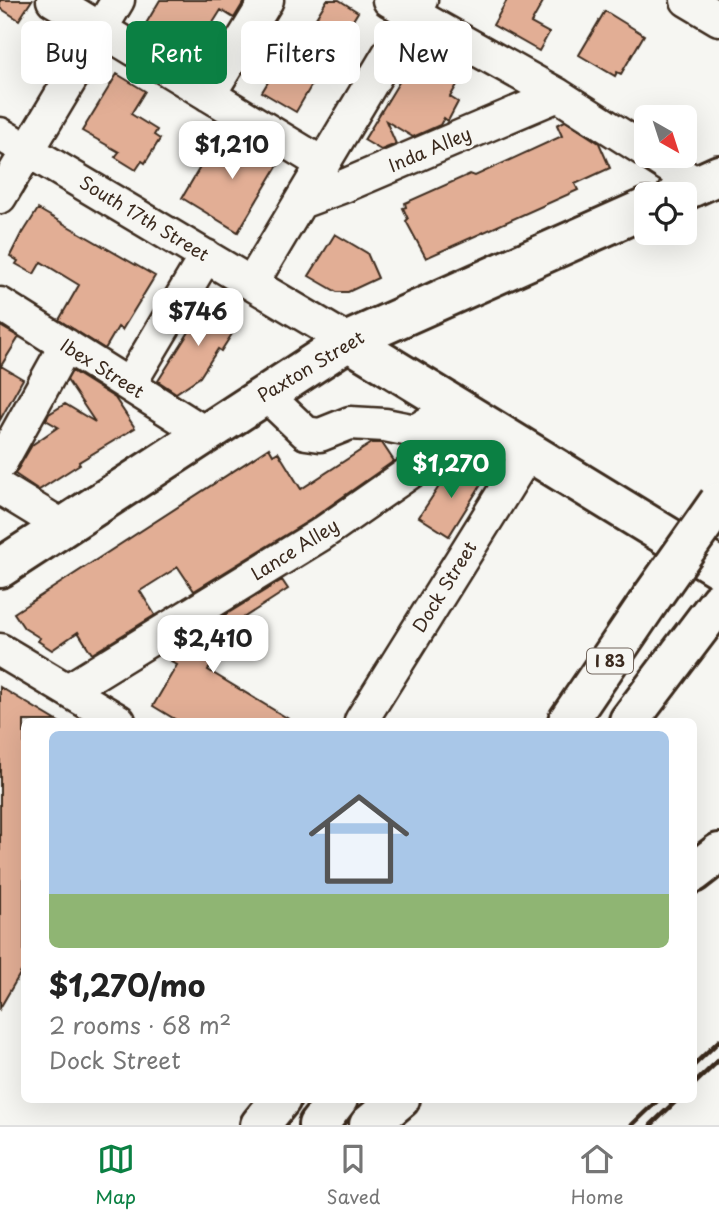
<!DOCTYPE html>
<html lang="en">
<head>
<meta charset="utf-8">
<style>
	body { margin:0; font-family:"Playpen Sans",sans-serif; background:#f2f2f2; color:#222; height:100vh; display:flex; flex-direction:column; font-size:26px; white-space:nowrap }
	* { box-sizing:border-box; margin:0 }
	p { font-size:23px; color:#767676 }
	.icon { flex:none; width:38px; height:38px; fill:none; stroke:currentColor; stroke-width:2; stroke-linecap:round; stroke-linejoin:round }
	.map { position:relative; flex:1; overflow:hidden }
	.drawer { position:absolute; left:21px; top:718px; width:676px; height:385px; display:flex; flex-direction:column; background:#fff; border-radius:10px; box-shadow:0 7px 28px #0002 }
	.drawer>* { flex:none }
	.banner { position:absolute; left:21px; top:21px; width:677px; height:63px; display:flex; gap:14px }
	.needle { width:46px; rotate:141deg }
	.controls { position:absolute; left:634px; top:105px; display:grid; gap:14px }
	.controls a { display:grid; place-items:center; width:63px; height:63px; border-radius:10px; background:#fff; box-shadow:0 7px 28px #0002; font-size:35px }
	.price { position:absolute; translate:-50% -60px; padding:0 16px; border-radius:14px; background:#fff; color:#222; font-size:23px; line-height:46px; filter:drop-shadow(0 2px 4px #0008) }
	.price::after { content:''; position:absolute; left:50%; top:42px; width:21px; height:16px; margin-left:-10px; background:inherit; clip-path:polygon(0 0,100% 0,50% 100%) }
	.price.on { background:#0b8043; color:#fff }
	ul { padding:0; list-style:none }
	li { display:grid; align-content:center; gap:14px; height:371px; padding:0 28px }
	li span { display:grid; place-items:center; height:217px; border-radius:10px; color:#555 }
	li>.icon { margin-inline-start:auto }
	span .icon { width:126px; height:126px; fill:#fffc; stroke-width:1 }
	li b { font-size:30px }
	.chip { padding:0 24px; border-radius:10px; background:#fff; box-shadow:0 7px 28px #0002; font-size:24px; line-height:63px }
	.chip.on { background:#0b8043; color:#fff }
	.dock { display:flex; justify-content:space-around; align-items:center; height:98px; border-top:2px solid #e0e0e0; background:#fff; font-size:19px; color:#767676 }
	.dock a { display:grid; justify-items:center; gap:4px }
	.dock .on { color:#0b8043 }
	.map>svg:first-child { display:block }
</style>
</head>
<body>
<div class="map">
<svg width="719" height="1125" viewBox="0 0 719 1125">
	<rect width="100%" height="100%" fill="#f6f6f2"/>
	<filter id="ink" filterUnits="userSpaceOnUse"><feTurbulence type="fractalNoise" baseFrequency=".0143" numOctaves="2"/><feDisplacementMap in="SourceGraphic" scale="14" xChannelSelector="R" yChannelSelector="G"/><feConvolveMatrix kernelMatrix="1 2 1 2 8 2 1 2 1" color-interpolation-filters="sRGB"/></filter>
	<g filter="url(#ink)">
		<!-- building -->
		<path fill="#e2ae95" stroke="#3b2a1e" stroke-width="2" d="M0,0H32L19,20L0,8Z
			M160,0H245L234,18L221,10L189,61L141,32Z
			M327,0H339L358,12L336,48L308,31Z
			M507,0H544L531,23L549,33L539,51L493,25Z
			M605,11L644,35L621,74L617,72L615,76L579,55Z
			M424,41L468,66L450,97L458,102L448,121L444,118L440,125L413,137L386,121L396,144L381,150L364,140Z
			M283,57L317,76L296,112L262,92Z
			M117,74L145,91L131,114L157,130L154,135L160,139L145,163L142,161L136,170L115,157L119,152L82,131Z
			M565,121L599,143L610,168L575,184L578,190L426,258L406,221L408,219L403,208L406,207L405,203L470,174L475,176L562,136L557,125Z
			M233,131L281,160L238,232L182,198L209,152L217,157Z
			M38,209L155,276L122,330L118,327L105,349L59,320L79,285L41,262L34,274L16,264L18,261L10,256L22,232L23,233Z
			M335,234L367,253L378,278L348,292H337L309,276Z
			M208,302L236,320L228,332L232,334L221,351L218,349L200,377L176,393L158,381Z
			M0,326L19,337L1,366L23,379L0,420Z
			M72,371L115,398L135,428L79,462L80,464L39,490L15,474L32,445L58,427L46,420L49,414L65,404L95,422L67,380Z
			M372,443H382L394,461L310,520L194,591L178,567L140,591L155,615L92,654L78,632L52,650L38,641L40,638L24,628L14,613L269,448L273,455L278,452L301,489Z
			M453,465L482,483L449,536L419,517Z
			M282,580L288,589L237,622L208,670L292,721H178L153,706L177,665L171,662L173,658L168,650Z
			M0,687L57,721H24V967L0,1008Z"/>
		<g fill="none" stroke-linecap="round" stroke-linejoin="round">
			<!-- minor casing -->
			<g stroke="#3b2a1e" stroke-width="37">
				<path id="minor" d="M53,0L323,164
					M389,0L558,95L646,151
					M687,0L719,19
					M209,95L267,0
					M0,134L348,341
					M653,156L698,185
					M0,197L118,0
					M301,202L344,186L558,95
					M252,283L421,0
					M0,304L205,433
					M129,385L206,256
					M265,394L306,433L320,435L350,423L385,425L415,431L455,407
					M0,464L66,345
					M0,488L64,527
					M0,650L119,721
					M68,690L320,535L481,423
					M361,721L528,453"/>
			</g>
			<!-- major casing -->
			<g stroke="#3b2a1e" stroke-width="44">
				<path id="major" d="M677,194L719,175
					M348,341L719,568
					M0,568L348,341L646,208"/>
			</g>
			<!-- highway casing -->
			<g stroke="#3b2a1e" stroke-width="44">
				<path id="highway" d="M568,721L650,600
					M629,721L719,602
					M693,873L719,853
					M260,1125L281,1099
					M318,1125L338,1099
					M369,1125L400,1099"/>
			</g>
			<!-- minor -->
			<use href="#minor" stroke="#f6f6f2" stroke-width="32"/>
			<!-- major -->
			<use href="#major" stroke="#f6f6f2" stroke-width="38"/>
			<!-- highway -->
			<use href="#highway" stroke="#f6f6f2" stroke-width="38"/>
			<!-- rail -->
			<path stroke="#3b2a1e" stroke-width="5" d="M693,1066L719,1041
				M693,1085L719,1060
				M632,1125L659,1099
				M651,1125L678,1099"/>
			<!-- highway-bridge casing -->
			<g stroke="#3b2a1e" stroke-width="44" stroke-linecap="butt">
				<path id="highway-bridge" d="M650,600L719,502"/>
			</g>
			<!-- highway-bridge -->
			<use href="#highway-bridge" stroke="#f6f6f2" stroke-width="38"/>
		</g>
	</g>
	<g text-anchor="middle" stroke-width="6" stroke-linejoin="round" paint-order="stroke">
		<!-- shield labels -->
		<rect fill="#f6f6f2" stroke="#73675e" stroke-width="2" x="587" y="648.5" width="46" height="25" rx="5"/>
		<g font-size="16" font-weight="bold" fill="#3b2a1e">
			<text x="610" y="667">I 83</text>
		</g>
		<!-- street labels -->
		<g font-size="18" fill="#3b2a1e" stroke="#f6f6f2">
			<text transform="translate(430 150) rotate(-23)" y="6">Inda Alley</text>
			<text transform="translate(144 219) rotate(31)" y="6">South 17th Street</text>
			<text transform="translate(311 367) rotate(-31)" y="6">Paxton Street</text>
			<text transform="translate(102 369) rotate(32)" y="6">Ibex Street</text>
			<text transform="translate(295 550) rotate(-32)" y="6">Lance Alley</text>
			<text transform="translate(445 587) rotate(-58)" y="6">Dock Street</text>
		</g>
	</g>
</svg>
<div class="controls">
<a><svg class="needle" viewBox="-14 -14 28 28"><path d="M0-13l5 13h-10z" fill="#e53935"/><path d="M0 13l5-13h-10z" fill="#767676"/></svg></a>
<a><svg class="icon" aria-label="locate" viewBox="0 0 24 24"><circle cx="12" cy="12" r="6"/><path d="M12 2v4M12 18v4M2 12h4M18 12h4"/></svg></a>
</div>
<b class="price" style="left:232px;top:181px">$1,210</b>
<b class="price" style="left:198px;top:348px">$746</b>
<b class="price on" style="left:451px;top:500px">$1,270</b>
<b class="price" style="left:213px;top:675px">$2,410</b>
<div class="banner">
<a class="chip">Buy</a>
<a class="chip on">Rent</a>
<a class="chip">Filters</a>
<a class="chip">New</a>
</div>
<section class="drawer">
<ul>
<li><span style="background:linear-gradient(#a9c7e8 75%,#8fb573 0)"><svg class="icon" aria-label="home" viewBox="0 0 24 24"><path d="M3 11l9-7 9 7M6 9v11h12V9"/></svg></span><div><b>$1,270/mo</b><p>2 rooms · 68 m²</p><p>Dock Street</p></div></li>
</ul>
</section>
</div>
<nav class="dock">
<a class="on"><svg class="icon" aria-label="map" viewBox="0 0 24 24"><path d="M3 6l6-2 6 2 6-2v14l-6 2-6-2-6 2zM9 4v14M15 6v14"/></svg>Map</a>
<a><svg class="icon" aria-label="saved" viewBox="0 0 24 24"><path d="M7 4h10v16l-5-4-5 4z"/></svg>Saved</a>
<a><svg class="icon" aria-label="home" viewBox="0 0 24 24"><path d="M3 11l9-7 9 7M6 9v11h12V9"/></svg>Home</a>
</nav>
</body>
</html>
